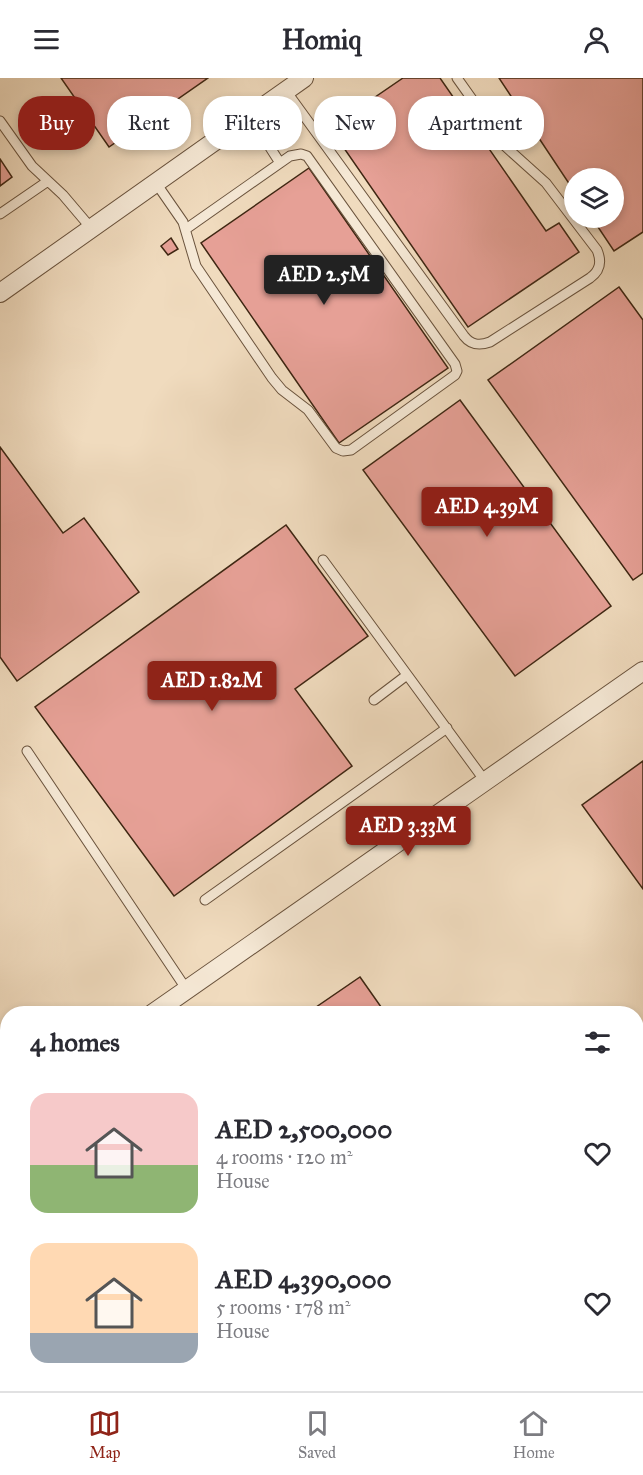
<!DOCTYPE html>
<html lang="en">
<head>
<meta charset="utf-8">
<style>
	body { margin:0; font-family:"IM FELL Great Primer",serif; background:#f7f7f7; color:#2b2b33; height:100vh; display:flex; flex-direction:column; font-size:22px; white-space:nowrap }
	* { box-sizing:border-box; margin:0 }
	p { font-size:20px; color:#7c7c81 }
	.icon { flex:none; width:33px; height:33px; fill:none; stroke:currentColor; stroke-width:2; stroke-linecap:round; stroke-linejoin:round }
	.map { position:relative; flex:1; overflow:hidden }
	.details { position:absolute; left:0px; top:928px; width:644px; height:386px; display:flex; flex-direction:column; background:#fff; border-radius:24px 24px 0 0; box-shadow:0 3px 9px #0003 }
	.details>* { flex:none }
	.guide { position:absolute; left:18px; top:18px; width:608px; height:54px; display:flex; gap:12px }
	.buttons { position:absolute; left:564px; top:90px; display:grid; gap:12px }
	.buttons a { display:grid; place-items:center; width:60px; height:60px; border-radius:50%; background:#fff; box-shadow:0 3px 9px #0003; font-size:30px }
	.price { position:absolute; translate:-50% -51px; padding:0 14px; border-radius:6px; background:#8f2418; color:#fff; font-size:20px; line-height:39px; filter:drop-shadow(0 2px 3px #0008) }
	.price::after { content:''; position:absolute; left:50%; top:36px; width:18px; height:14px; margin-left:-9px; background:inherit; clip-path:polygon(0 0,100% 0,50% 100%) }
	.price.selected { background:#222; color:#fff }
	ul { padding:0; list-style:none }
	li { display:flex; align-items:center; gap:18px; height:150px; padding:0 30px }
	li span { display:grid; place-items:center; flex:none; width:168px; height:120px; border-radius:18px; color:#555 }
	li>.icon { margin-inline-start:auto }
	span .icon { width:72px; height:72px; fill:#fffc; stroke-width:1 }
	li b { font-size:26px }
	h2 { display:flex; justify-content:space-between; align-items:center; height:72px; padding:0 30px; font-size:26px }
	.pill { padding:0 21px; border-radius:24px; background:#fff; box-shadow:0 3px 9px #0003; font-size:21px; line-height:54px }
	.pill.selected { background:#8f2418; color:#fff }
	header { display:flex; justify-content:space-between; align-items:center; height:78px; padding:0 30px; background:#fff; font-size:27px; font-weight:700 }
	.menu { display:flex; justify-content:space-around; align-items:center; height:84px; border-top:2px solid #e1e1e2; background:#fff; font-size:16px; color:#7c7c81 }
	.menu a { display:grid; justify-items:center; gap:3px }
	.menu .selected { color:#8f2418 }
	.map>svg:first-child { display:block }
</style>
</head>
<body>
<header><svg class="icon" aria-label="menu" viewBox="0 0 24 24"><path d="M4 6h16M4 12h16M4 18h16"/></svg>Homiq<svg class="icon" aria-label="person" viewBox="0 0 24 24"><circle cx="12" cy="8" r="4"/><path d="M4 21q1-7 8-7t8 7"/></svg></header>
<div class="map">
<svg width="643" height="1313" viewBox="0 0 643 1313">
	<rect width="100%" height="100%" fill="#f0dbbe"/>
	<filter id="stains"><feTurbulence type="fractalNoise" baseFrequency=".00333" numOctaves="4"/><feColorMatrix values="0 0 0 0 .2 0 0 0 0 .09 0 0 0 0 .02 0 0 0 .5 -.17"/></filter>
	<radialGradient id="worn" r=".72"><stop offset=".6" stop-color="#630" stop-opacity="0"/><stop offset="1" stop-color="#630" stop-opacity=".3"/></radialGradient>
	<!-- building -->
	<path fill="#e6a096" stroke="#3e2612" stroke-width="1.5" d="M61,0H208L109,69Z
		M403,0H440L546,153L559,145L579,174L468,249L330,50Z
		M499,0H643V154L614,173L592,140H614V100H574V113Z
		M0,81L12,99L0,108Z
		M309,90L448,290L339,365L201,165Z
		M171,160L178,171L168,177L161,168Z
		M619,209L643,242V495L633,502L488,302Z
		M460,322L611,528L515,598L363,392Z
		M0,369L63,455L84,440L139,514L17,603L0,579Z
		M286,447L368,558L295,611L352,688L174,818L35,629Z
		M643,683V811L582,727Z
		M360,899L386,936H306Z
		M8,1108V1306H186L176,1313H0V1113Z
		M636,1218L643,1227V1260L637,1265L643,1272V1310L638,1313H521L516,1306H636Z
		M386,1306H474L479,1313H390Z"/>
	<g fill="none" stroke-linecap="round" stroke-linejoin="round">
		<!-- lane casing -->
		<g stroke="#6a533d" stroke-width="11">
			<path id="lane" d="M286,13L464,258C471,267 479,268 490,264L590,200C600,193 602,184 597,172L546,105L506,69L457,0
				M250,38L280,85
				M0,43L32,88L63,117L91,150
				M156,105L183,144L196,188L272,300L282,312L308,332L336,370L343,373L351,372L455,297L457,293L455,286L307,78L301,76L290,78L186,151
				M0,136L48,103
				M323,482L485,703
				M374,622L407,597
				M27,673L187,912
				M205,822L447,650
				M636,1204L643,1214
				M265,1306L273,1313
				M238,1313L248,1306"/>
		</g>
		<!-- street casing -->
		<g stroke="#6a533d" stroke-width="20">
			<path id="street" d="M0,215L304,0
				M152,936L643,593
				M0,1042L8,1037"/>
		</g>
		<!-- lane -->
		<use href="#lane" stroke="#f5e8d5" stroke-width="9"/>
		<!-- street -->
		<use href="#street" stroke="#f5e8d5" stroke-width="18"/>
	</g>
	<rect width="100%" height="100%" filter="url(#stains)"/>
	<rect width="100%" height="100%" fill="url(#worn)"/>
</svg>
<div class="buttons">
<a><svg class="icon" aria-label="layers" viewBox="0 0 24 24"><path d="M12 4l9 5-9 5-9-5zM3 14l9 5 9-5"/></svg></a>
</div>
<b class="price selected" style="left:324px;top:228px">AED 2.5M</b>
<b class="price" style="left:487px;top:460px">AED 4.39M</b>
<b class="price" style="left:212px;top:634px">AED 1.82M</b>
<b class="price" style="left:408px;top:779px">AED 3.33M</b>
<div class="guide">
<a class="pill selected">Buy</a>
<a class="pill">Rent</a>
<a class="pill">Filters</a>
<a class="pill">New</a>
<a class="pill">Apartment</a>
</div>
<section class="details">
<h2>4 homes<svg class="icon" aria-label="filters" viewBox="0 0 24 24"><path d="M4 7h16M4 17h16"/><circle cx="9" cy="7" r="2"/><circle cx="15" cy="17" r="2"/></svg></h2>
<ul>
<li><span style="background:linear-gradient(#f6c9c9 60%,#8fb573 0)"><svg class="icon" aria-label="home" viewBox="0 0 24 24"><path d="M3 11l9-7 9 7M6 9v11h12V9"/></svg></span><div><b>AED 2,500,000</b><p>4 rooms · 120 m²</p><p>House</p></div><svg class="icon" aria-label="heart" viewBox="0 0 24 24"><path d="M12 20l-8-8c-3-5 5-10 8-4 3-6 11-1 8 4z"/></svg></li>
<li><span style="background:linear-gradient(#ffd9b3 75%,#9aa5b1 0)"><svg class="icon" aria-label="home" viewBox="0 0 24 24"><path d="M3 11l9-7 9 7M6 9v11h12V9"/></svg></span><div><b>AED 4,390,000</b><p>5 rooms · 178 m²</p><p>House</p></div><svg class="icon" aria-label="heart" viewBox="0 0 24 24"><path d="M12 20l-8-8c-3-5 5-10 8-4 3-6 11-1 8 4z"/></svg></li>
</ul>
</section>
</div>
<nav class="menu">
<a class="selected"><svg class="icon" aria-label="map" viewBox="0 0 24 24"><path d="M3 6l6-2 6 2 6-2v14l-6 2-6-2-6 2zM9 4v14M15 6v14"/></svg>Map</a>
<a><svg class="icon" aria-label="saved" viewBox="0 0 24 24"><path d="M7 4h10v16l-5-4-5 4z"/></svg>Saved</a>
<a><svg class="icon" aria-label="home" viewBox="0 0 24 24"><path d="M3 11l9-7 9 7M6 9v11h12V9"/></svg>Home</a>
</nav>
</body>
</html>
